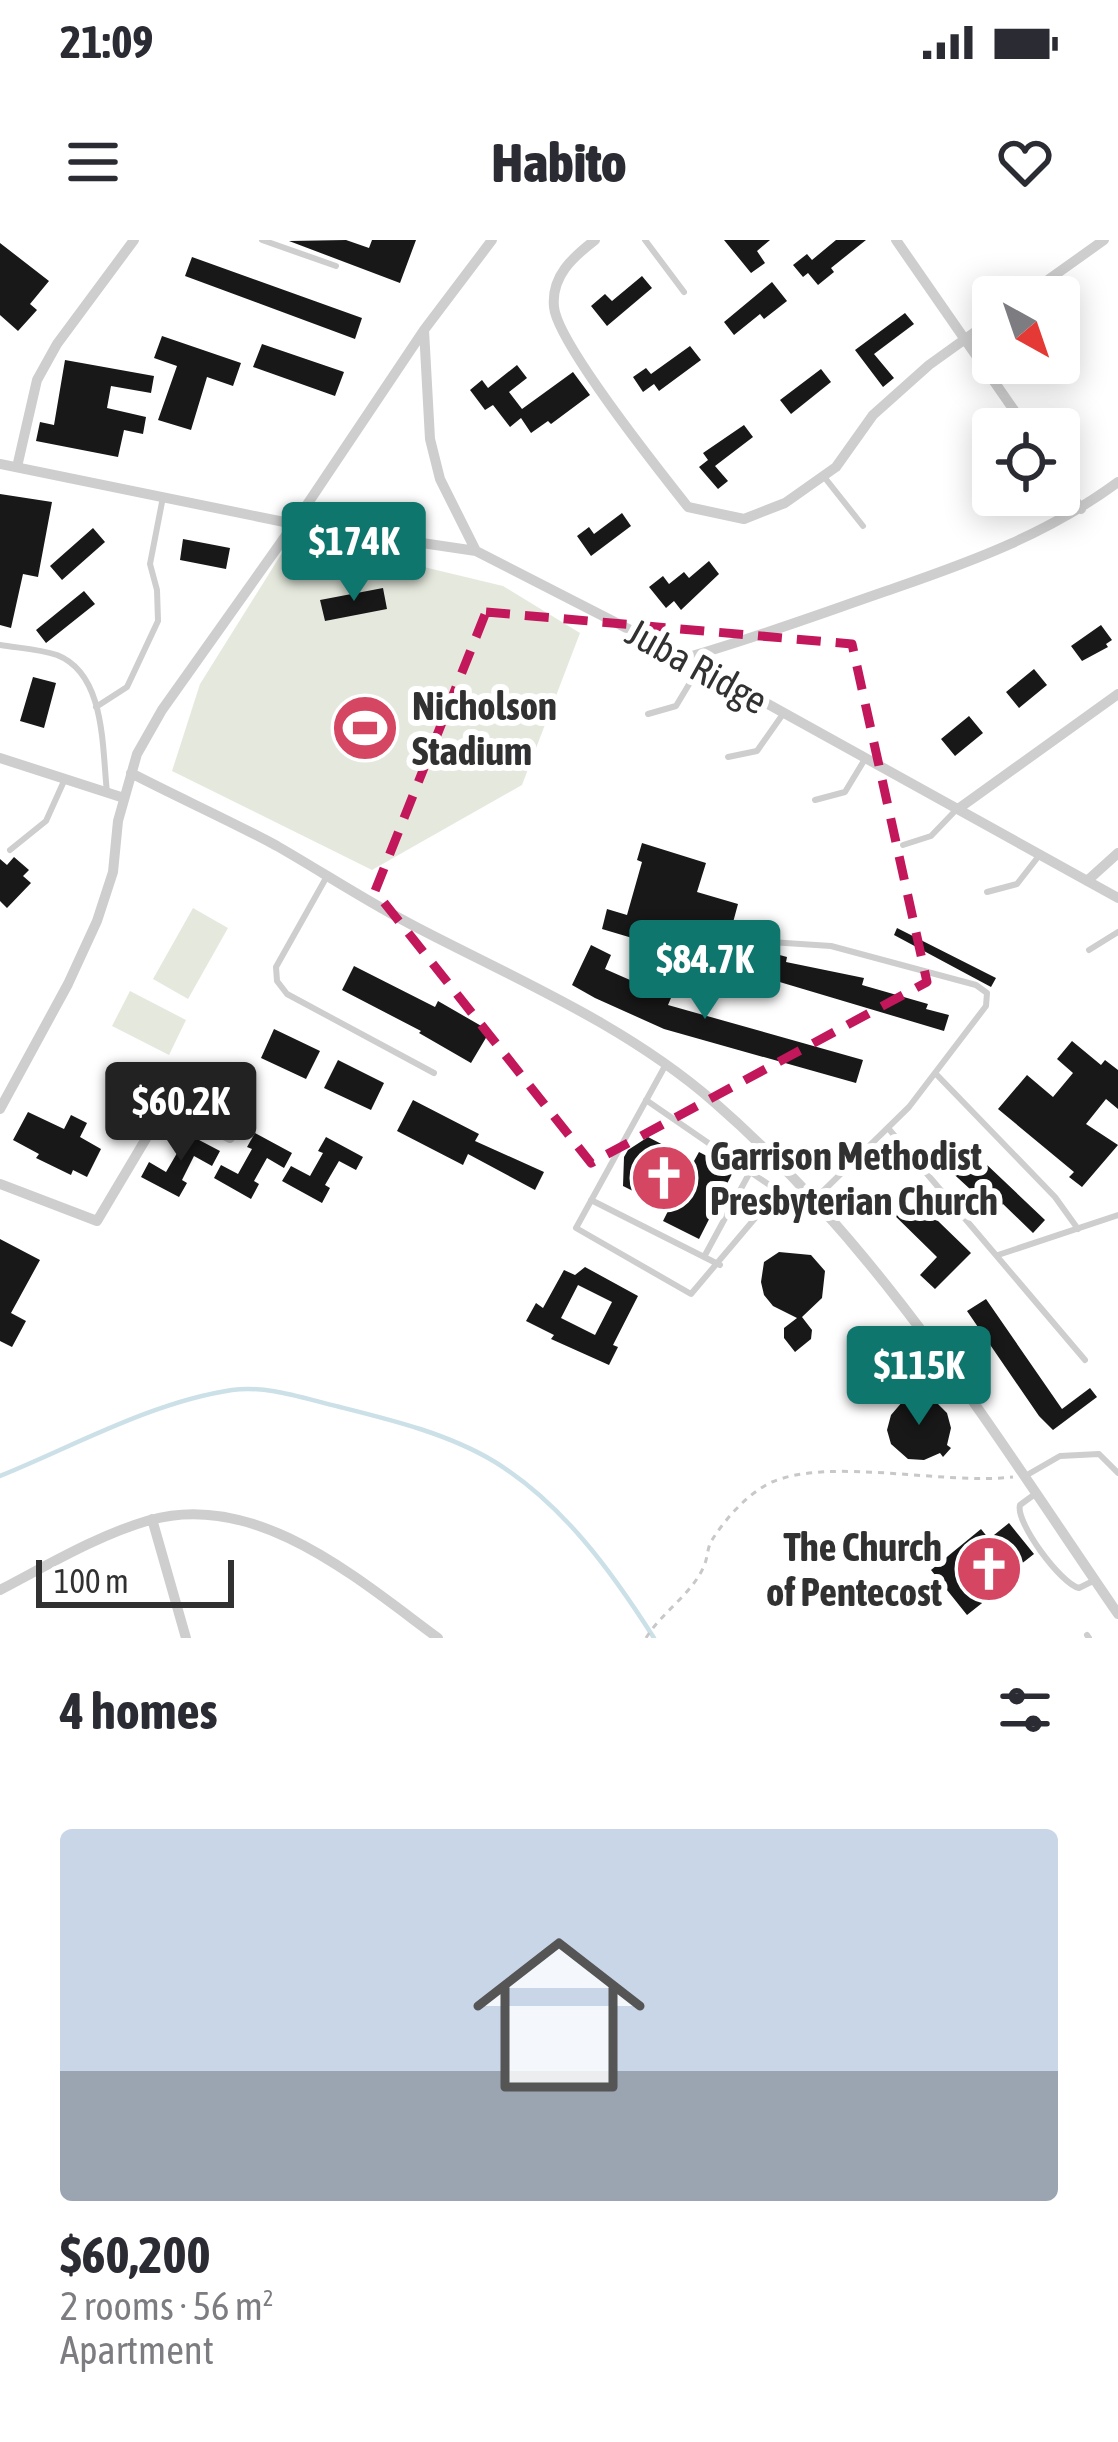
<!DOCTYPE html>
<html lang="en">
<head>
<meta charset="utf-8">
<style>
	body { margin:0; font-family:"Asap Condensed",sans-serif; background:#f2f2f3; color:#2b2b33; height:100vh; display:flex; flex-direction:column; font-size:45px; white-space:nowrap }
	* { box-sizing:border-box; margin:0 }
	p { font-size:39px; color:#7c7c81 }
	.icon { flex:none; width:66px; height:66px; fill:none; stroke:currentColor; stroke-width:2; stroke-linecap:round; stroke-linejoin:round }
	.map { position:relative; height:1398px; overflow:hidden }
	.details { display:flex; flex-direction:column; background:#fff; flex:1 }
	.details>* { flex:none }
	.needle { width:78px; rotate:140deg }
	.fabs { position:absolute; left:972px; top:36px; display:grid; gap:24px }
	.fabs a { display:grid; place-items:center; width:108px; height:108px; border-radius:12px; background:#fff; box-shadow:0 6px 30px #0003; font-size:60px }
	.scale { position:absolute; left:36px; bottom:30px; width:198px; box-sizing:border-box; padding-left:12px; border:6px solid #313131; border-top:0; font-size:33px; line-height:42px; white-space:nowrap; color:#313131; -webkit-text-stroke:9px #fff; paint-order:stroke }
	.price { position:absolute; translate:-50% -102px; padding:0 27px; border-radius:12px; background:#0f766e; color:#fff; font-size:39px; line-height:78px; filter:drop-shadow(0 3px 6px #0008) }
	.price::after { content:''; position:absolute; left:50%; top:72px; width:36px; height:27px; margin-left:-18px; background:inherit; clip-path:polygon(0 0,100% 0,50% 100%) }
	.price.current { background:#222; color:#fff }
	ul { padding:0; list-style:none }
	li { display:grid; align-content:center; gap:24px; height:636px; padding:0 60px }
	li span { display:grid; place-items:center; height:372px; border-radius:12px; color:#555 }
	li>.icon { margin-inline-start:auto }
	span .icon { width:216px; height:216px; fill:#fffc; stroke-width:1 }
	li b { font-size:51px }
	h2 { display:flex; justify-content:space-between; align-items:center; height:144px; padding:0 60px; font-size:51px }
	.status { display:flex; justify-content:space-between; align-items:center; height:84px; padding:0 60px; background:#fff; direction:ltr }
	.status svg { height:33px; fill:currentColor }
	header { display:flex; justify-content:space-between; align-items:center; height:156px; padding:0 60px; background:#fff; font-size:54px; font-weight:800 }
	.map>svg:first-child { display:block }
</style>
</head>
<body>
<div class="status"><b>21:09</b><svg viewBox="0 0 49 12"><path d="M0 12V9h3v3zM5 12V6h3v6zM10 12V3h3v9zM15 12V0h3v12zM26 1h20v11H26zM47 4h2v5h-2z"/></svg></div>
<header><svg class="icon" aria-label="menu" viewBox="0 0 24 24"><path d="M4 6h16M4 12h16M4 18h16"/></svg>Habito<svg class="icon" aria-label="heart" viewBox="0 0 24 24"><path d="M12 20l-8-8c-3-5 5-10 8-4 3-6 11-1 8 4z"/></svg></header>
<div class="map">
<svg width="1118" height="1398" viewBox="0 0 1118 1398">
	<rect width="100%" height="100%" fill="#fff"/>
	<!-- green -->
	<path fill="#e5e9dd" d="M299,297L503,346L580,393L522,545L372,630L172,531L200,444L287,305Z
		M193,668L228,688L188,759L153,739Z
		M130,751L186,780L169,815L112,786Z"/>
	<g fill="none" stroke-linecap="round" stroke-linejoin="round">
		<!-- stream -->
		<path stroke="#cce0e8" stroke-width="4.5" d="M0,1236C74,1206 152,1162 232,1150C268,1145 305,1159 340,1167C392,1180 449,1194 495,1222C563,1264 612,1332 654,1398"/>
	</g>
	<!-- building -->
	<path fill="#181818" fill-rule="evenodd" d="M346,0L369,8L372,0H416L400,43L289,1Z
		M724,0H770L757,11L765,23L751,33Z
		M836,0H866L831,28L834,32L818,45L808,33L803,37L793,25L807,14L812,20Z
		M0,3L49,41L30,64L37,70L18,91L0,75Z
		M192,17L362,78L355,99L185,36Z
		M642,36L652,48L607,86L591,66L605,54L612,61Z
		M772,42L787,61L764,79L760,74L734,95L724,82Z
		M905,73L914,84L874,114L894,138L883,147L855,110Z
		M162,96L241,123L233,146L207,137L191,190L158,180L177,126L154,118Z
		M262,104L344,132L335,156L253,127Z
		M690,106L701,120L659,151L654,144L643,152L633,137L646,128L651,134Z
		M65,120L154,136L151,153L111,146L107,168L146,177L143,194L124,190L118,217L36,201L40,182L54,185Z
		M517,125L527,138L509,152L522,169L573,132L590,155L551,184L548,181L531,193L521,178L510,187L493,165L485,170L470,150L482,140L488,148Z
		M821,129L831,142L791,174L780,160Z
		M744,185L753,197L715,226L728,241L718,249L699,227L708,220L703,213Z
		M0,254L52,262L38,337L23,334L11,388L0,385Z
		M622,273L631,286L591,316L577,296L589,287L594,294Z
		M93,288L105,302L62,340L50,326Z
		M183,299L230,308L226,329L180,320Z
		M709,321L719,334L681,370L674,361L666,368L649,347L663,336L669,344L684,332L689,338Z
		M383,348L387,369L325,381L320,360Z
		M84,351L95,364L46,403L36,390Z
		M1101,385L1112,400L1106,404L1108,407L1082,421L1071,406Z
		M1034,429L1047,445L1019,468L1006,452Z
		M33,437L56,443L44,488L20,481Z
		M969,476L983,493L955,516L941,499Z
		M642,603L706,623L697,652L738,664L728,701L787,717L786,722L864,738L862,745L928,764L926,769L949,775L944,791L602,689L607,669L627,675L642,622L637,620Z
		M14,617L29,630L23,636L31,643L7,668L0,661V619L7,625Z
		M897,688L996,738L991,747L894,695Z
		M591,705L611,715L605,729L671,758L668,765L863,820L856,843L664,789L595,758L572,745Z
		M354,726L435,767L438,761L490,791L471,823L419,793L421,791L342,750Z
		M274,789L320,811L306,839L261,818Z
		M1072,801L1101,825L1105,820L1118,830V869L1106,859L1086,884L1118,905L1082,947L1069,937L1074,932L998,869L1027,835L1053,857L1073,833L1057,819Z
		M338,820L384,843L371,870L324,848Z
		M413,860L479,894L475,901L544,932L535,950L468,914L463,925L397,891Z
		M28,872L64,889L71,875L87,883L80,897L101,909L87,937L73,930L71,935L36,918L39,914L13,900Z
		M182,891L220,911L212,926L194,916L182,940L187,943L179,957L141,937L149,922L166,932L180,908L175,905Z
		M255,893L292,913L284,928L267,918L254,941L259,944L251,959L214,938L221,925L238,934L252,909L247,907Z
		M326,897L363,917L356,930L339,921L325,945L330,948L322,963L282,941L291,926L310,936L323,913L318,911Z
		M648,897L694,921L699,912L734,930L699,999L663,981L669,969L623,946L624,917L628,910Z
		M966,905L1045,980L1033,993L1003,964L995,972L946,927Z
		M904,948L971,1013L935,1049L920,1035L937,1017L886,967Z
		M0,999L40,1020L11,1073L26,1081L12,1107L0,1101Z
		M779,1012L811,1015L825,1031L822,1058L802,1077L812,1090L811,1099L795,1112L784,1098V1088L797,1078L773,1066L764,1055L761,1042L764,1022Z
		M585,1027L638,1056L613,1105L618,1107L609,1125L551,1099L554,1095L526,1081L536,1063L543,1068L564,1030L575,1035ZM578,1045L612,1062L595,1095L561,1078Z
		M986,1059L1062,1169L1090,1148L1097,1157L1053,1190L1039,1176L967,1071Z
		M914,1149V1155L936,1162L947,1173L951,1188L947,1205L951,1208L943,1217L940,1213L924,1220L908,1219L891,1204L887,1190L891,1175L903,1161L900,1153Z
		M1009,1283L1034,1314L1011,1332L1015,1337L967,1375L931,1330L981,1289L989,1299Z"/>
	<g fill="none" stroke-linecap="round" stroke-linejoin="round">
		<!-- path -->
		<path stroke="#c8c8c8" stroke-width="3" stroke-dasharray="6 6" stroke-linecap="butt" d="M646,1398C662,1372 692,1354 704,1326C708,1317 707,1308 712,1300C726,1278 748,1253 772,1242C831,1217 943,1245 1013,1237"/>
		<!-- lane -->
		<path stroke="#cecece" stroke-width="6" d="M262,0L336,26
			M645,0L684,52
			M825,238L863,286
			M0,405C18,408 39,409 57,415C106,434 102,509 107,552
			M96,467L127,447L158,381L157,350L150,324L163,257
			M648,474L676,466L700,426
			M728,517L757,511L783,474
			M815,560L845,552L865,519
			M903,605L931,596L955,571
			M10,610L46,581L64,541
			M326,638L276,727L277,741L287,754L434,833
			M987,652L1017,644L1038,617
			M756,697L770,702L831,706L976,745L987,753L986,766L909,867L814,960
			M1089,710L1118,692
			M937,835L1055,957L1078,989
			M646,860L778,951L691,1054L576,988C606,934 635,880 665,826
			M888,888L1085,1120
			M591,960L720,1025
			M998,1015L1118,975
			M704,1017L750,932
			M1027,1235L1060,1216L1099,1214L1118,1233
			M1035,1254L1020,1265C1015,1282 1061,1344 1079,1348L1095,1340
			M1087,1395L1089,1398"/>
		<!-- street -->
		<path stroke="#cecece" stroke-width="10" d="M595,0C573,17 551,36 554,67C557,102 661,233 688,267L744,279L785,263L836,227L873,175L929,125L993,79
			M896,0L1027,189
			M1024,57L1104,0
			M424,90L430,199L440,239L476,311L685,418L1118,658
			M0,224L294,284L476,311
			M17,227L37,140L57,104L134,0
			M1059,237L1081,269
			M685,418C756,398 825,372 895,348C976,320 1049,293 1118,242
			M0,518L124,558
			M131,533C179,558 229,580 277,606C324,633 369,663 418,688C520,741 627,786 714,862C880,1006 995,1195 1118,1374
			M958,569L1118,454
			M1087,641L1118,613
			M0,869L68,744L97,681L113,632L118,581L137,514L162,470L294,284L424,90L492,0
			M0,944L97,981L166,865L230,898
			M152,1279L186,1398
			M0,1350C48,1325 98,1295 150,1280C257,1250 359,1340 438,1398"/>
	</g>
	<!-- marked area -->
	<path fill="none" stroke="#c2185b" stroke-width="9" stroke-dasharray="24 15" stroke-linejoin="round" d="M486,372L852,404L927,742L591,923L375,651Z"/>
	<!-- icons -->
	<defs>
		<g id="stadium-disc" transform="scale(3.45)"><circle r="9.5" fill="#d54662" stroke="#fff"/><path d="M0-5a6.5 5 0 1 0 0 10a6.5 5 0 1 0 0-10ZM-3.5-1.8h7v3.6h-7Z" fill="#fff"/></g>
		<g id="church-disc" transform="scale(3.45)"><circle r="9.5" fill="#d54662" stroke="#fff"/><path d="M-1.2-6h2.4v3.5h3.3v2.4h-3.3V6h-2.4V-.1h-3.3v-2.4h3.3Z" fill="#fff"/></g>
	</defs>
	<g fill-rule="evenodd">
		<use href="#stadium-disc" x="365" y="488"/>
		<use href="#church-disc" x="664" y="938"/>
		<use href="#church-disc" x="989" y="1329"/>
	</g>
	<g text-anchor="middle" stroke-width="12" stroke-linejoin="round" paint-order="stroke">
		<!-- street labels -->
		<g font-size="39" fill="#313131" stroke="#fff">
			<text transform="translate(697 426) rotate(29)" y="14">Juba Ridge</text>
		</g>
		<!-- poi labels -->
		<g font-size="39" font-weight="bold" fill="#313131" stroke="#fff" text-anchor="start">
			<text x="412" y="480">Nicholson<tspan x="412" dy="45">Stadium</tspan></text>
			<text x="710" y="930">Garrison Methodist<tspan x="710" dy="45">Presbyterian Church</tspan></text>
			<text x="942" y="1321" text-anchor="end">The Church<tspan x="942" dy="45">of Pentecost</tspan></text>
		</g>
	</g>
</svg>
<div class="fabs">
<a><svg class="needle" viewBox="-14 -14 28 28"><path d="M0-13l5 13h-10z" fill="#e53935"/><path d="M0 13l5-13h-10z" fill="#7c7c81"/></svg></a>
<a><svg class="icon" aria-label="locate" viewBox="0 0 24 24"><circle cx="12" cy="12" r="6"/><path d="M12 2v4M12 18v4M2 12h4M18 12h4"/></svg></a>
</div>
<div class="scale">100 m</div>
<b class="price" style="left:354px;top:364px">$174K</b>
<b class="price" style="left:705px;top:782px">$84.7K</b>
<b class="price current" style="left:181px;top:924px">$60.2K</b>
<b class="price" style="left:919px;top:1188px">$115K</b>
</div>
<section class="details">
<h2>4 homes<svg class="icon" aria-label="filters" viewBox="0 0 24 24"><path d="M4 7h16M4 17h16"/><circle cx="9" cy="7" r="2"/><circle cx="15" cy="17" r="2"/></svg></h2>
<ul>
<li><span style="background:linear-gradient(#c9d6e8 65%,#9aa5b1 0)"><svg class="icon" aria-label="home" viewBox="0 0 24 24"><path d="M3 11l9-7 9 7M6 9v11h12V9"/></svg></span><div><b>$60,200</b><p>2 rooms · 56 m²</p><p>Apartment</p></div></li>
</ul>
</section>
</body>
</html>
